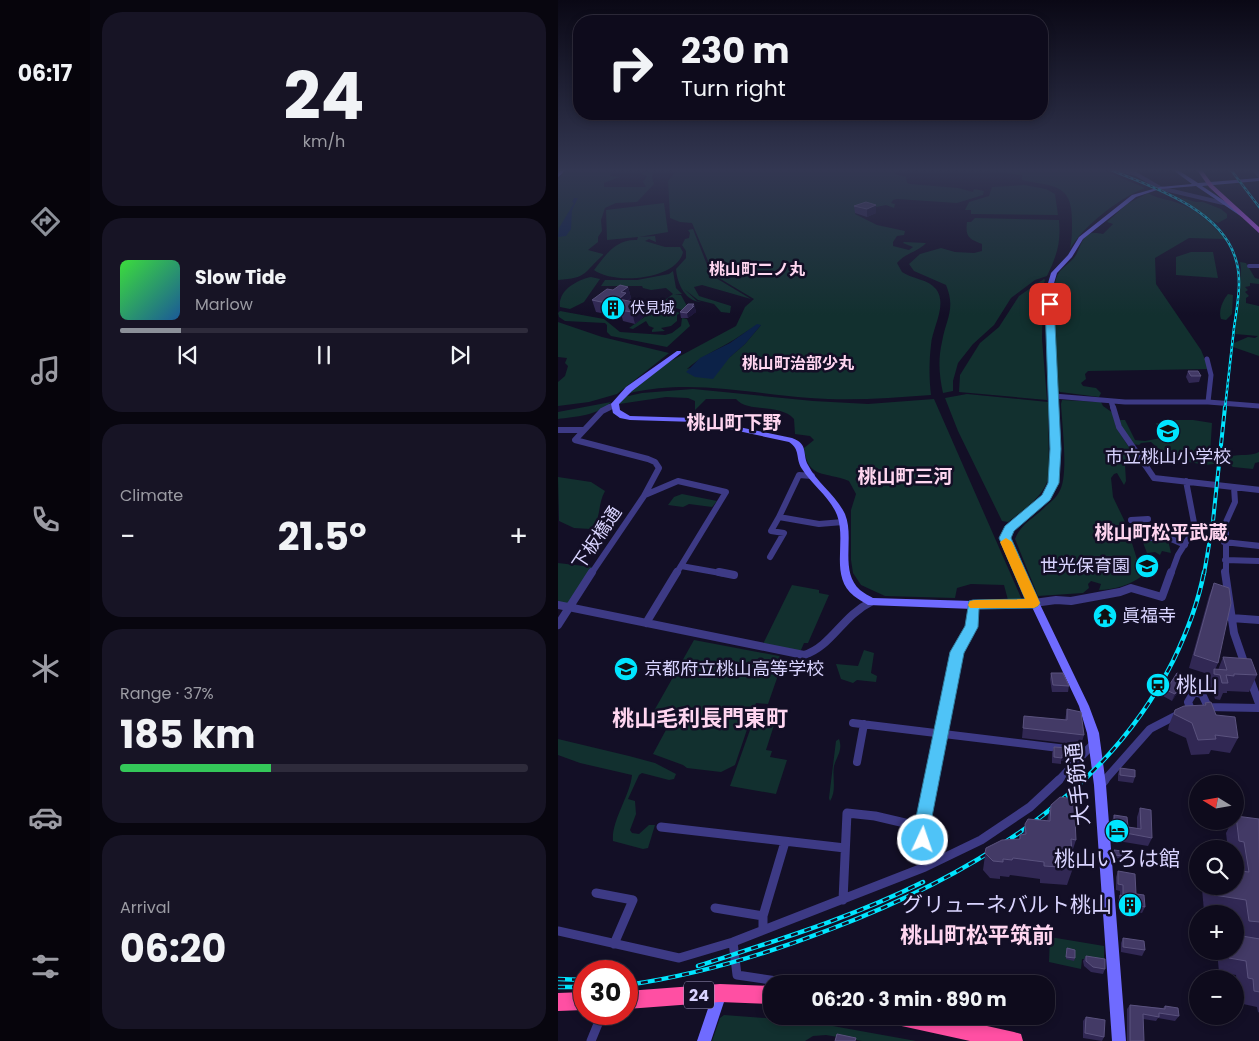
<!DOCTYPE html>
<meta charset="utf-8">
<style>
body{margin:0;font-family:Poppins,"Noto Sans JP",sans-serif;background:#171425;color:#f1f3f6;height:100vh;display:flex;flex-direction:column;font-size:19px;white-space:nowrap}
*{box-sizing:border-box;margin:0}
p{font-size:16px;color:#9b9ba3}
.icon{flex:none;width:28px;height:28px;fill:none;stroke:currentColor;stroke-width:2;stroke-linecap:round;stroke-linejoin:round}
.map{position:relative;flex:1;overflow:hidden}
.details{display:flex;flex-direction:column;gap:12px;padding:12px;background:#08060f;width:468px}
.details>*{flex:none}
.top-card{position:absolute;left:15px;top:15px;width:475px;height:105px;border-radius:20px;box-shadow:0 2px 8px #0003,0 0 0 1px #2e2b3b;background:#0e0b1c;color:#f1f3f6;overflow:hidden}
.needle{width:32px;rotate:281deg}
.buttons{position:absolute;left:631px;top:775px;display:grid;gap:10px}
.buttons a{display:grid;place-items:center;width:55px;height:55px;border-radius:50%;background:#0e0b1c;box-shadow:0 2px 8px #0003,0 0 0 1px #2e2b3b;font-size:25px}
.speed{position:absolute;left:15px;top:960px;display:flex;gap:10px;font-size:25px;font-weight:700;text-align:center}
.speed>*{display:grid;place-content:center;width:65px;height:65px;border-radius:50%;background:#0e0b1c;box-shadow:0 2px 8px #0003,0 0 0 1px #2e2b3b;line-height:1}
.speed .limit{border:8px solid #d22;background:#fff;color:#111}
.pin{position:absolute;display:grid;place-items:center;width:42px;height:42px;color:#fff;margin:-21px;border-radius:10px;box-shadow:0 2px 8px #0006}
.me{position:absolute;width:55px;margin:-28px;rotate:3deg;stroke-linejoin:round;filter:drop-shadow(0 0 4px #0008)}
.turn{display:flex;align-items:center;gap:18px;height:105px;padding:0 25px;font-size:22px}
.turn .icon{width:65px;height:65px;stroke-width:2.5}
.turn b{display:block;font-size:35px;line-height:42px}
.big{font-size:38px;font-weight:700;line-height:1.1}
.details .tile{flex:1;display:flex;flex-direction:column;justify-content:center;gap:8px;min-width:0;padding:0 18px;border-radius:20px;background:#171425}
.details .dial{align-items:center;gap:0}
.dial b{font-size:65px;line-height:1}
.song{display:flex;align-items:center;gap:15px}
.cover{width:60px;height:60px;border-radius:8px;background:linear-gradient(135deg,hsl(120 70% 55%),hsl(210 70% 35%))}
.played{height:5px;border-radius:2px;background:linear-gradient(90deg,#8c9099 15%,#2e2b3b 15%)}
.keys{display:flex;justify-content:space-around;direction:ltr}
.heat{display:flex;justify-content:space-between;align-items:center;font-size:28px;direction:ltr}
.charge{height:8px;border-radius:4px;background:linear-gradient(90deg,#34c759 37%,#2e2b3b 0)}
.trip{position:absolute;left:205px;top:975px;width:292px;height:50px;border-radius:20px;background:#0e0b1c;box-shadow:0 2px 8px #0003,0 0 0 1px #2e2b3b;font-weight:700;line-height:50px;text-align:center}
main{display:flex;flex:1;min-height:0}
.menu{display:flex;flex-direction:column;width:90px;justify-content:space-around;align-items:center;background:#06040b;color:#9b9ba3}
.menu .icon{width:35px;height:35px}
.menu .on{color:#8c9099}
.menu b{font-size:22px;color:#f1f3f6}
.map>svg:first-child{display:block}
.green{fill:#12302f;fill-rule:evenodd}
.water{fill:#0c2248}
.lines{fill:none;stroke-linecap:round;stroke-linejoin:round}
.street-far4{stroke:#3d3a85;stroke-width:4}
.street-far3{stroke:#3d3a85;stroke-width:5}
.street-far2{stroke:#3d3a85;stroke-width:6}
.street-far1{stroke:#3d3a85;stroke-width:8}
.street{stroke:#3d3a85;stroke-width:9}
.secondary{fill:#6f6bff;fill-rule:evenodd}
.primary{fill:#c25bff;fill-rule:evenodd}
.highway{fill:#ff4fa3;fill-rule:evenodd}
.rail-far2-casing{stroke:#00e5ff;stroke-width:2.5}
.rail-far1-casing{stroke:#00e5ff;stroke-width:4}
.rail-casing{stroke:#00e5ff;stroke-width:4.5}
.rail-far2{stroke:#130f26;stroke-width:1;stroke-dasharray:3;stroke-linecap:butt}
.rail-far1{stroke:#130f26;stroke-width:2;stroke-dasharray:5.5;stroke-linecap:butt}
.rail{stroke:#130f26;stroke-width:2.5;stroke-dasharray:7;stroke-linecap:butt}
.wall{fill:#312854}
.shaded-wall{fill:#1d163a}
.building{fill:#433a66;stroke:#5a527e}
.route{fill:#4fc3f7;stroke:#337fa1}
.slow{fill:#f59e0b}
.labels{text-anchor:middle;stroke-width:5;stroke-linejoin:round;paint-order:stroke}
.far-poi-label{font-size:15px;fill:#d9d4ff;stroke:#130f26;text-anchor:start}
.far-neighbourhood-label{font-size:16px;font-weight:bold;fill:#ffd6f0;stroke:#130f26}
.shield{fill:#130f26;stroke:#9e99be;stroke-width:1}
.shield-label{font-size:16px;font-weight:bold;fill:#d9d4ff}
.poi-label{font-size:18px;fill:#d9d4ff;stroke:#130f26;text-anchor:start}
.street-label{font-size:18px;fill:#d9d4ff;stroke:#130f26}
.neighbourhood-label{font-size:19px;font-weight:bold;fill:#ffd6f0;stroke:#130f26}
.near-poi-label{font-size:21px;fill:#d9d4ff;stroke:#130f26;text-anchor:start}
.near-street-label{font-size:21px;fill:#d9d4ff;stroke:#130f26}
.near-neighbourhood-label{font-size:22px;font-weight:bold;fill:#ffd6f0;stroke:#130f26}
</style>
<main>
<nav class="menu">
<b>06:17</b>
<svg class="icon on" aria-label="directions" viewBox="0 0 24 24"><path d="M12 3l9 9-9 9-9-9zM9 14v-3h6M13 9l2 2-2 2"/></svg>
<svg class="icon" aria-label="music" viewBox="0 0 24 24"><path d="M9 18V5l10-2v13"/><circle cx="6" cy="18" r="3"/><circle cx="16" cy="16" r="3"/></svg>
<svg class="icon" aria-label="phone" viewBox="0 0 24 24"><path d="M5 4h4l2 5-3 2q2 4 5 5l2-3 5 2v4C11 20 4 13 5 4z"/></svg>
<svg class="icon" aria-label="climate" viewBox="0 0 24 24"><path d="M12 3v18M4 7l16 10M4 17L20 7"/></svg>
<svg class="icon" aria-label="car" viewBox="0 0 24 24"><path d="M5 17H2v-5l4-1 3-4h7l3 4 3 1v5h-3M9 17h6M6 11h13"/><circle cx="7" cy="17" r="2"/><circle cx="17" cy="17" r="2"/></svg>
<svg class="icon" aria-label="filters" viewBox="0 0 24 24"><path d="M4 7h16M4 17h16"/><circle cx="9" cy="7" r="2"/><circle cx="15" cy="17" r="2"/></svg>
</nav>
<section class="details">
<div class="tile dial"><b>24</b><p>km/h</p></div>
<div class="tile">
<div class="song"><i class="cover"></i><div><b>Slow Tide</b><p>Marlow</p></div></div>
<div class="played"></div>
<div class="keys"><svg class="icon" aria-label="previous" viewBox="0 0 24 24"><path d="M18 5L8 12l10 7zM5 5v14"/></svg><svg class="icon" aria-label="pause" viewBox="0 0 24 24"><path d="M8 5v14M16 5v14"/></svg><svg class="icon" aria-label="next" viewBox="0 0 24 24"><path d="M6 5l10 7-10 7zM19 5v14"/></svg></div>
</div>
<div class="tile"><p>Climate</p>
<div class="heat"><a>−</a><b class="big">21.5°</b><a>+</a></div>
</div>
<div class="tile"><p>Range · 37%</p><b class="big">185 km</b><div class="charge"></div></div>
<div class="tile"><p>Arrival</p><b class="big">06:20</b></div>
</section>
<div class="map">
<svg width="702" height="1041" viewBox="0 0 702 1041">
<rect width="100%" height="100%" fill="#130f26"/>
<!-- green -->
<path class="green" d="M8,170H53L52,176L61,177L46,183V187H88L85,182L89,176L84,174V173L96,170L94,177L96,184L79,202L58,203L47,208L43,220L44,231L40,237V242L30,250L45,254V255C25,273 30,278 0,280V179Z
M119,170H350L340,171L337,174L348,177L349,183L352,184L400,188L415,192L416,189L426,191L425,195L399,203L339,199L335,200L333,203L337,204L336,208L328,205L299,211L297,214L319,225L347,231L346,235L339,236L335,242V246L351,250L355,247L345,243L346,242L368,243C360,252 347,253 339,263L344,272C354,279 370,279 378,289C390,305 374,328 373,345C371,362 371,378 373,395C332,398 293,401 252,398C188,393 135,379 71,393L109,363L178,326L187,307L196,299L156,275L134,223L122,222L112,218L110,181ZM203,325L187,344L172,357L129,369C142,357 157,351 172,342C183,336 191,328 203,325Z
M424,170H545L587,188C563,197 525,226 512,249C514,240 514,231 514,221C514,183 496,187 464,180V175Z
M466,185L488,189L497,194L500,215L413,214V210H407L411,202L431,196L434,187Z
M590,193C599,199 610,199 620,203C639,209 654,224 667,239L631,238L597,258L598,284L643,350L651,369L530,371L527,374L528,379L523,383L525,386L538,388L543,393L541,397L502,392L500,390C499,364 497,337 497,310C497,300 495,289 498,279C501,267 514,264 519,253C526,238 526,230 545,234L555,224L549,222L569,204Z
M621,197L638,202H645L663,209L669,214V218L660,223L655,221Z
M106,203L110,232L81,237L97,236L98,242L91,239L87,241L107,247H122L125,252C119,280 56,285 36,270C48,255 57,239 79,240L80,237L49,240L48,210Z
M417,218L501,220C503,243 499,255 489,276L477,280L453,298L436,325L415,344L400,363L395,381V391L385,393C381,375 380,359 384,342C388,319 398,309 388,285L356,271L351,264L362,254L383,248L397,252L416,253L424,251V244C411,239 407,237 409,222H413Z
M135,229L153,275L193,299L144,285L136,287L141,296L173,306L172,313L163,312L156,304L140,300L126,289L139,301L144,302C127,302 119,283 118,269L128,258V251L124,245L127,239L131,238L132,233L130,230Z
M633,252H655L660,278L618,275V257Z
M682,262L688,263L697,278L701,279V284L692,283V286L687,287L690,290L687,292L691,296L688,298V303L701,306V356L675,347L676,343L690,337L697,338L700,336L677,334L683,269Z
M115,271L118,288L124,294H116L123,295L129,306L127,311L103,303L115,294L108,288L93,290L85,288L84,286H43L47,280H79L111,274Z
M33,277L42,279L26,302L12,309L2,307C0,290 19,280 33,277Z
M486,279L487,280L485,286L484,339L489,400L401,392L402,375L422,343L441,327L461,296Z
M670,294L675,295L674,314L668,320L663,319C660,311 665,300 670,294Z
M100,306L122,313L119,315V321L113,326L103,328L107,331L94,332V330L96,328L91,326L88,321L75,329L71,328L88,316L85,308L93,309L92,316Z
M2,311L46,319L62,332L107,335L114,333L123,326L124,318L129,319L132,326L109,347L53,336L49,332V325L47,323L7,321L1,317L0,313Z
M0,322L44,337L111,353L59,394L31,402L0,406V382L7,376L10,366L7,363L9,358L0,357Z
M135,389L255,401L310,404L376,399L464,600H450L446,585L413,584L399,588L397,598L327,596L303,585L295,573L293,560V510L298,494L291,481C267,471 250,480 246,448L256,440L252,436L237,434L236,419C222,403 189,413 178,399H148L137,410V401L130,398L108,397L61,404L66,397L84,393Z
M409,394L490,402L491,473C490,494 465,510 450,522L444,521L400,431L387,398Z
M504,400L543,402L545,406L555,413L558,427L577,457V460L567,465L568,481L566,485L559,473L556,474L553,478L555,497L568,524V527L561,533L574,543L584,576C572,585 555,590 541,590L543,584L533,581L530,584L531,588L525,593L480,596L457,539C463,523 477,518 488,506C494,501 500,496 503,488C510,470 504,424 503,404Z
M53,402C42,415 16,417 0,419V412Z
M562,420H567L577,440L587,441L603,438L598,423H603V420H635L654,423L652,455H641L653,457L657,461L656,464L647,465L610,458L593,442L583,443L581,445L574,444L564,430Z
M701,452V462L697,463L695,469L675,467L670,463L672,457C682,453 692,457 701,452Z
M0,477L33,482L47,491C39,505 44,518 33,529L16,528L1,521Z
M124,494L159,501L154,507L131,504L125,507L110,505L116,497Z
M584,540H610L613,553L604,551L602,555L597,552L589,553Z
M0,563L34,567L11,604L0,602Z
M234,585L261,590V593L271,595L250,643H246L243,650L237,651L205,644Z
M136,640L221,656L225,661L210,704L198,703L177,765L163,772L129,768L125,765L95,754L109,728L93,724L92,718Z
M306,650L316,653L313,673L319,676L318,682L299,680L295,683L283,679L278,664L300,666Z
M197,716L218,719L208,750L214,751L212,757L229,760L218,794L172,786Z
M0,739L71,756L97,763L118,774L116,779L111,780L84,773L81,775L70,799L77,801L78,814L72,830L74,833L81,834L91,825H97L90,848L85,849L55,841C53,821 72,796 74,775L22,763L0,755Z
M281,739C285,750 279,756 276,766C274,778 279,790 272,801L271,798L278,741Z
M492,937L546,946V963L524,959L523,969L491,962Z
M166,1015L247,1021L358,1041H304L268,1035L255,1036L247,1041H154L162,1018Z"/>
<!-- water -->
<path class="water" d="M16,198H20L14,210L13,229L8,236L0,237L1,228L16,203L14,202Z
M199,324L203,325L187,344L172,357L155,379L137,377L128,372L142,358L172,343Z"/>
<g class="lines">
<!-- street-far4 -->
<path class="street-far4" d="M562,170L578,174L602,188L665,203
M697,170L702,177
M691,266H702"/>
<!-- street-far3 -->
<path class="street-far3" d="M649,359L653,375L650,402
M496,396L567,402H650L702,406
M553,401L555,408
M50,408L57,404"/>
<!-- street-far2 -->
<path class="street-far2" d="M555,407L561,427L596,478L702,490
M0,430H26
M254,476L241,475L221,517L261,524L285,522
M87,495L120,481L168,492L118,574
M573,520L590,519
M581,520L587,538H611L627,545
M666,542L702,546
M212,557L226,533L213,531L221,517
M667,560L702,561
M123,566L168,574
M33,574L86,496L101,468L97,462L90,459L17,440L44,411L52,407
M613,574L620,555L637,528L628,481
M668,574V522L677,502L676,487"/>
<!-- street-far1 -->
<path class="street-far1" d="M161,572L176,575
M667,572L676,633L687,665
M476,603L498,600L513,601L562,592L573,588L604,597L613,572
M0,605L246,655C274,646 284,616 313,602
M673,618L702,620
M88,623L119,572
M0,625L34,572
M692,679L702,706
M648,707L702,708
M633,710L630,702L636,692L644,694L650,707
M295,723L517,750L524,756
M299,762L306,724
M373,781L399,652L414,627L415,605
M500,781L536,743
M546,781L592,729L621,714"/>
<!-- street -->
<path class="street" d="M543,785L547,780
M103,827L287,848
M367,867L364,827L373,780
M38,893L75,900L56,944
M285,900L289,813L317,816L364,827
M157,908L205,916
M205,930V916L227,842
M0,931L121,958L175,942L367,867L423,840L472,807L501,780
M175,942L179,975L239,984
M33,1041L44,1014"/>
<!-- secondary -->
<path class="secondary" d="M4,170H8L0,177V173Z
M615,170H620L640,183L702,178V181L644,186L686,214L687,215L684,217L638,186L602,189L578,197L525,239L514,257L499,273L494,290L501,475C495,504 476,512 454,530L451,535L452,542L531,706L541,733L548,785L568,1041H554L536,785L529,733L521,706L474,607L415,609L310,605C305,602 300,599 296,596C271,576 289,542 279,515C272,497 254,485 244,469C237,458 243,450 231,442L138,422L72,420L62,418L55,413L53,404L68,387L119,351H123V353L74,391L61,404L62,410L72,416L138,418L234,438C251,444 244,454 250,465C259,483 278,495 287,514C297,538 281,571 302,590C306,593 311,596 315,598L415,601L471,600L444,542L443,535L448,526L485,496L490,488L493,475L488,290L493,273L510,255L521,237L574,195L602,187L634,184Z
M162,986L167,988L169,993L153,1041H139L157,988Z"/>
<!-- primary -->
<path class="primary" d="M639,170H644L655,185L702,228V234L651,187Z"/>
<!-- highway -->
<path class="highway" d="M162,984L214,986V1004L162,1002L69,1009V991Z
M26,992V1010L0,1011V993Z
M330,1016H384L456,1032L463,1034L465,1041H412L339,1025L332,1023Z"/>
<!-- rail-far2 casing -->
<g class="rail-far2-casing">
<path id="rail-far2" d="M553,170C595,187 662,209 677,257C685,279 679,306 676,328C673,355 670,382 667,408
M673,170L702,208"/>
</g>
<!-- rail-far1 casing -->
<g class="rail-far1-casing">
<path id="rail-far1" d="M646,574L655,521L667,407"/>
</g>
<!-- rail casing -->
<g class="rail-casing">
<path id="rail" d="M140,966C216,941 293,918 365,882
M0,979L26,980
M69,985C139,975 206,955 273,929C410,877 547,797 615,661C629,632 640,604 646,572
M0,987H19"/>
</g>
<!-- rail-far2 -->
<use href="#rail-far2" class="rail-far2"/>
<!-- rail-far1 -->
<use href="#rail-far1" class="rail-far1"/>
<!-- rail -->
<use href="#rail" class="rail"/>
</g>
<!-- wall -->
<path class="wall" d="M308,202L318,213L309,217L297,213L296,206Z
M70,287L73,298L70,301L88,315L77,324L65,321L64,317L38,312L34,300L55,290Z
M136,304L138,312L130,318H123L122,312Z
M630,371L643,376L641,382L631,383L628,377Z
M656,583L660,663L657,670H660L665,657L699,675L691,692L669,691V693H665L662,700L657,699L655,692L649,691V686L653,675L631,668L651,596Z
M493,673L511,686L510,692H494L492,679Z
M627,677L625,684L614,701L605,696L608,690Z
M647,703L680,738L672,753L653,750L651,754L633,755L628,738L610,730L611,725L617,710L646,705Z
M509,709L526,735L523,745L464,738L466,716L507,720Z
M496,747L507,760L503,761V764L494,763V753Z
M562,768L577,777L575,783L560,781V774Z
M493,805L518,840L514,852L515,868L509,885L482,883V879L452,875L451,877L442,876V879L432,878L425,870L428,848L461,839L462,835H465L467,824L489,821Z
M582,808L594,838L590,846L554,840L553,824L556,815L570,827L579,828V817Z
M701,819L702,1013L700,1012L699,1007L685,1004L684,993L679,992L678,975L661,972L659,951H678L681,935L678,914H669L646,911L644,889L645,886H678L679,876L678,867V849H670L668,833L674,821Z
M556,850L572,857L571,860L556,858L555,853Z
M560,871L578,894L587,907L584,913L560,908V901L562,895V891L558,890V877Z
M565,938L587,950L584,956L563,952V943Z
M509,948L517,958L516,961L508,959Z
M528,956L547,969L545,974L533,972L526,966L525,961Z
M572,1005L605,1008L607,1006L621,1016L617,1021L600,1018L598,1021L585,1019L586,1041H569V1009Z
M528,1017L546,1037L544,1041L525,1038V1021Z"/>
<!-- shaded-wall -->
<path class="shaded-wall" d="M318,205V213L309,217V209Z
M70,287L73,298L70,300L66,307L61,299L63,292Z
M85,304L88,315L77,324L74,312Z
M136,304L138,312L130,318L129,313Z
M627,677L625,684L614,701L617,694Z
M509,754L507,760L503,761L504,755Z"/>
<!-- building -->
<path class="building" d="M308,202L318,205L309,209L296,206Z
M62,285L70,287L63,292L68,293L61,299L85,304L74,312L62,310L66,307L34,300L49,289L55,290Z
M130,304H136L134,306H136L129,313L122,312Z
M630,371H640L643,376H633Z
M656,583L671,588L673,603L660,663L636,655Z
M665,657L693,659L699,675L676,674V676L668,675L670,683H664L662,675L656,674V669L669,670Z
M493,673H505L511,686L495,685Z
M619,673L627,677L617,694L608,690Z
M653,702L658,715L677,717L680,738L657,735L658,739L640,740L634,723L616,714L617,710L626,706L648,705L647,703Z
M509,709L523,712L526,735L465,728L466,716L509,720Z
M496,747L509,748V754L504,755V758L496,757Z
M562,768L577,770V777L562,775Z
M502,797L516,799L518,840L513,839L515,868L486,866V862L455,858L454,860L445,859V862L435,861L427,853L428,848L444,840L462,839V835L468,834L467,824L470,819L492,821L493,805Z
M582,808L593,810L594,838L557,831L556,815L569,817L570,827L583,829Z
M678,816L701,819L702,922L691,921L688,900L656,895L654,886H678V876L684,877L683,871L691,872L686,842L681,841Z
M556,850L572,852V857L557,855Z
M560,871L577,874L578,894L586,895L587,907L562,903V895L565,896V885L560,884Z
M678,935L702,939V992L696,991L695,979L690,978L688,961L671,958V951H678Z
M565,938L586,941L587,950L565,947Z
M509,948L517,950V958L508,957Z
M528,956L547,959V969L535,967L528,961Z
M572,1005L607,1009V1006L620,1008L621,1016L601,1013V1017L585,1014L586,1041H572Z
M528,1017L547,1020L546,1037L527,1033Z
M279,1034L298,1038L297,1041H277Z"/>
<!-- sky -->
<linearGradient id="sky" x2="0" y2="1"><stop stop-color="#0a0815"/><stop offset="0.54" stop-color="#333752"/><stop offset="1" stop-color="#333752" stop-opacity="0"/></linearGradient>
<rect width="702" height="315" fill="url(#sky)"/>
<!-- route -->
<path class="route" d="M492,302L496,304L503,449L501,483L492,500L456,531L453,538L482,603L480,606L476,608L421,609L420,627L406,653L372,827L373,840L370,846L365,848L359,846L356,827L392,652L407,626L411,601L415,600L467,599L441,538L447,526L484,495L490,483L492,449L487,304Z"/>
<!-- slow -->
<path class="slow" d="M448,538L454,542L482,603L480,606L476,608H412L410,605L412,601L417,600L467,599L442,542Z"/>
<!-- icons -->
<defs>
<g id="building-disc" transform="scale(1.25)"><circle r="9.5" fill="#00e5ff" stroke="#130f26"/><path d="M-4-6H4V6H1V3H-1V6H-4ZM-2.5-4.3h1.7v1.8h-1.7ZM.8-4.3h1.7v1.8H.8ZM-2.5-1h1.7V.8h-1.7ZM.8-1h1.7V.8H.8Z" fill="#111"/></g>
<g id="school-disc" transform="scale(1.25)"><circle r="9.5" fill="#00e5ff" stroke="#130f26"/><path d="M0-5L7-2L0 1L-7-2ZM-4 1L0 2.5L4 1V4Q0 6-4 4Z" fill="#111"/></g>
<g id="temple-disc" transform="scale(1.25)"><circle r="9.5" fill="#00e5ff" stroke="#130f26"/><path d="M0-6L5-2H3V0L6.5 2.5H4V6H1.5V3h-3V6H-4V2.5H-6.5L-3 0V-2H-5Z" fill="#111"/></g>
<g id="station-disc" transform="scale(1.25)"><circle r="9.5" fill="#00e5ff" stroke="#130f26"/><path d="M-3-6H3Q5-6 5-4V2Q5 4 3 4L4.5 6H3L1.5 4h-3L-3 6H-4.5L-3 4Q-5 4-5 2V-4Q-5-6-3-6ZM-3.5-4v3h7v-3ZM-3.5 1v1.5H-2V1ZM2 1v1.5H3.5V1Z" fill="#111"/></g>
<g id="hotel-disc" transform="scale(1.25)"><circle r="9.5" fill="#00e5ff" stroke="#130f26"/><path d="M-6-4.5h1.5V1H6V5H4.5V3h-9V5H-6ZM-4 0a1.8 1.8 0 1 1 3.6 0ZM.5 0V-2.5h3Q6-2.5 6 0Z" fill="#111"/></g>
</defs>
<g fill-rule="evenodd">
<use href="#building-disc" x="55" y="308"/>
<use href="#school-disc" x="610" y="431"/>
<use href="#school-disc" x="589" y="566"/>
<use href="#temple-disc" x="547" y="616"/>
<use href="#school-disc" x="68" y="669"/>
<use href="#station-disc" x="600" y="685"/>
<use href="#hotel-disc" x="559" y="831"/>
<use href="#building-disc" x="572" y="905"/>
</g>
<g class="labels">
<!-- far-poi labels -->
<g class="far-poi-label">
<text x="72" y="313">伏見城</text>
</g>
<!-- far-neighbourhood labels -->
<g class="far-neighbourhood-label">
<text x="199" y="275">桃山町二ノ丸</text>
<text x="240" y="369">桃山町治部少丸</text>
</g>
<!-- shield labels -->
<rect class="shield" x="126" y="981.5" width="30" height="27" rx="4"/>
<g class="shield-label">
<text x="141" y="1001">24</text>
</g>
<!-- poi labels -->
<g class="poi-label">
<text x="610" y="463" text-anchor="middle">市立桃山小学校</text>
<text x="572" y="572" text-anchor="end">世光保育園</text>
<text x="564" y="622">眞福寺</text>
<text x="86" y="675">京都府立桃山高等学校</text>
</g>
<!-- street labels -->
<g class="street-label">
<text transform="translate(39 538) rotate(-56)" y="6">下板橋通</text>
</g>
<!-- neighbourhood labels -->
<g class="neighbourhood-label">
<text x="176" y="429">桃山町下野</text>
<text x="347" y="483">桃山町三河</text>
<text x="603" y="539">桃山町松平武蔵</text>
</g>
<!-- near-poi labels -->
<g class="near-poi-label">
<text x="618" y="692">桃山</text>
<text x="559" y="866" text-anchor="middle">桃山いろは館</text>
<text x="554" y="912" text-anchor="end">グリューネバルト桃山</text>
</g>
<!-- near-street labels -->
<g class="near-street-label">
<text transform="translate(520 784) rotate(-96)" y="7">大手筋通</text>
</g>
<!-- near-neighbourhood labels -->
<g class="near-neighbourhood-label">
<text x="142" y="726">桃山毛利長門東町</text>
<text x="419" y="943">桃山町松平筑前</text>
</g>
</g>
</svg>
<div class="buttons">
<a><svg class="needle" viewBox="-14 -14 28 28"><path d="M0-13l5 13h-10z" fill="#e53935"/><path d="M0 13l5-13h-10z" fill="#9b9ba3"/></svg></a>
<a><svg class="icon" aria-label="search" viewBox="0 0 24 24"><circle cx="10" cy="10" r="6"/><path d="M15 15l6 6"/></svg></a>
<a>+</a>
<a>−</a>
</div>
<div class="speed"><div class="limit">30</div></div>
<div class="pin" style="left:492px;top:304px;background:#d93025"><svg class="icon" aria-label="arrive" viewBox="0 0 24 24"><path d="M6 21V4h12l-3 4 3 4H6"/></svg></div>
<svg class="me" style="left:365px;top:840px" viewBox="-20 -20 40 40"><circle r="17" fill="#4fc3f7" stroke="#fff" stroke-width="3"/><path d="M0-11L8 9 0 5-8 9z" fill="#fff"/></svg>
<div class="trip">06:20 · 3 min · 890 m</div>
<div class="top-card">
<div class="turn"><svg class="icon" aria-label="right" viewBox="0 0 24 24"><path d="M7 20v-9h11M14 6l5 5-5 5"/></svg><div><b>230 m</b>Turn right</div></div>
</div>
</div>
</main>
